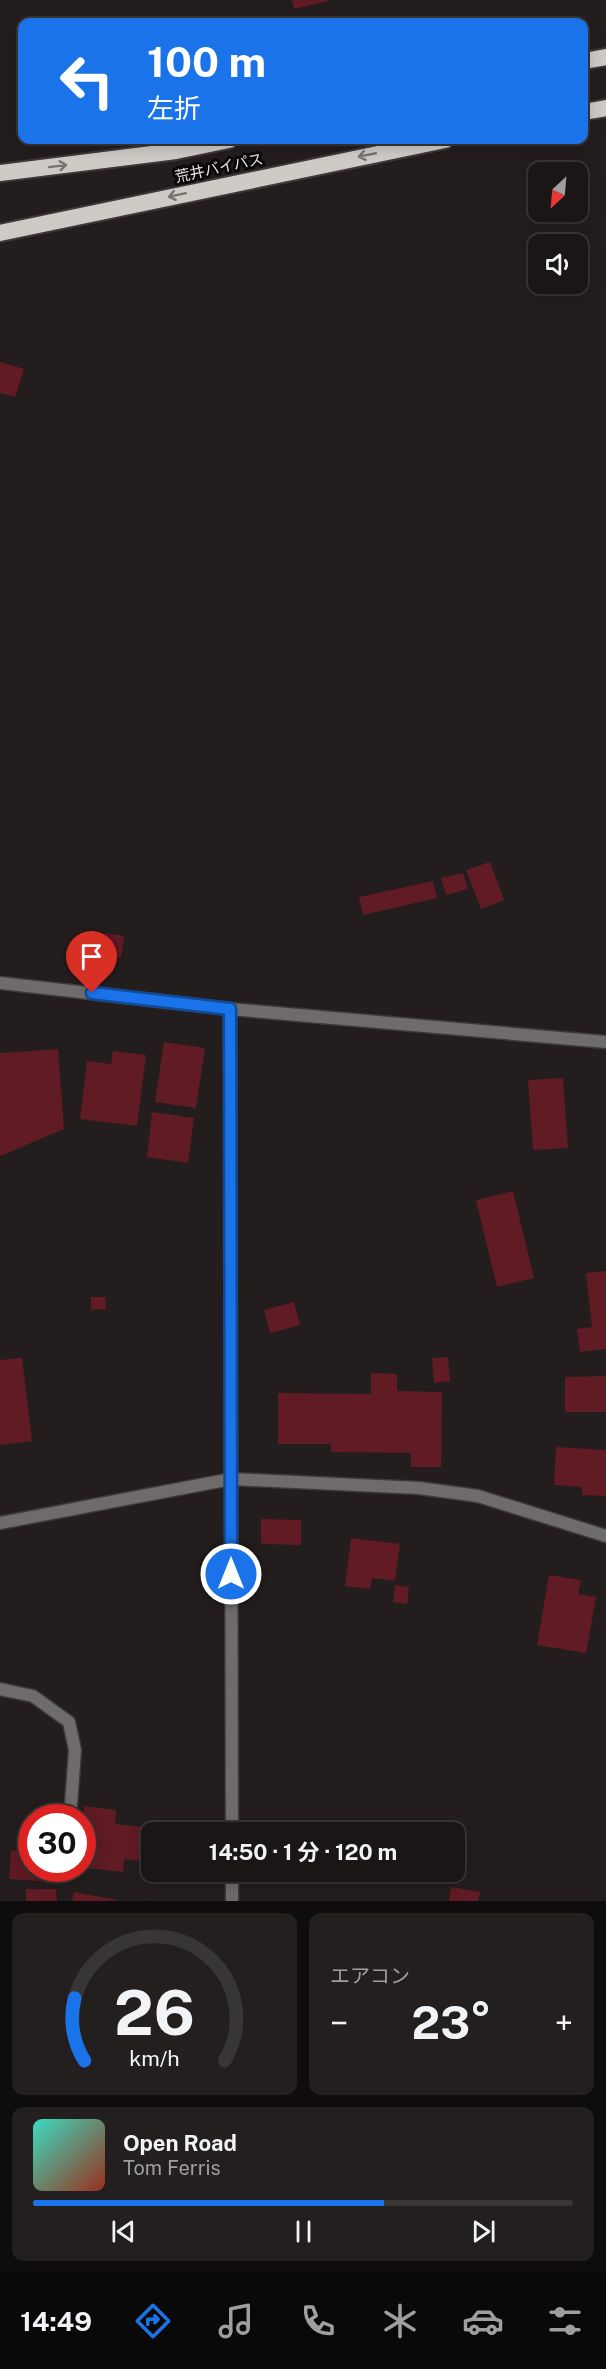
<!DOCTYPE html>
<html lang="ja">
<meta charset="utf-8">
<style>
body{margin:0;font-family:"Public Sans","Noto Sans JP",sans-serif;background:#231f1f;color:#f1f3f6;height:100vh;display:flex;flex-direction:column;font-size:22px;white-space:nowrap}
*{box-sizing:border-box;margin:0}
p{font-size:20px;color:#9f9fa1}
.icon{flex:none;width:33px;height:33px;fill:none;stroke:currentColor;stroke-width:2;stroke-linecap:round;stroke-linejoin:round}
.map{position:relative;height:1901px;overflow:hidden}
.sheet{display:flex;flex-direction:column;gap:12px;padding:12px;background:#0e0c0c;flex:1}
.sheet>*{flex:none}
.guide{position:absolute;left:18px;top:18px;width:570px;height:126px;border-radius:12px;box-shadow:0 3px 15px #0003,0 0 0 2px #383535;background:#1a73e8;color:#fff;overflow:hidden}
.needle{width:39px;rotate:206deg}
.fabs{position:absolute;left:528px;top:162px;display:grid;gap:12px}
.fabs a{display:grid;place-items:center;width:60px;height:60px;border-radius:12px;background:#1a1616;box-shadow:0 3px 15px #0003,0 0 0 2px #383535;font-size:30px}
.speed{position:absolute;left:18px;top:1804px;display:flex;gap:12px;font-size:30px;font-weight:700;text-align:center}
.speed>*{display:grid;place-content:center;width:78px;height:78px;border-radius:50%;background:#1a1616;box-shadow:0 3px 15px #0003,0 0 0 2px #383535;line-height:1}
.speed .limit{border:9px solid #d22;background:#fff;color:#111}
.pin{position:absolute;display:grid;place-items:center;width:51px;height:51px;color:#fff;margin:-62px -26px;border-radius:50% 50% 50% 0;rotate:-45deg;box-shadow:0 0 6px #0007}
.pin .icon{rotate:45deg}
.me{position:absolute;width:66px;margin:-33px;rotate:0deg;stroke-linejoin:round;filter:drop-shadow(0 0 4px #0008)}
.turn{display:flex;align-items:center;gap:21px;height:126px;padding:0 30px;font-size:27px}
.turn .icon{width:78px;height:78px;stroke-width:2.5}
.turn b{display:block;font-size:42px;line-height:51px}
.big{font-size:45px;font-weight:700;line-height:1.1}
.sheet .card{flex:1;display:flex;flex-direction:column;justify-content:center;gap:9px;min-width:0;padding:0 21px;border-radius:12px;background:#231f1f}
.sheet .dial{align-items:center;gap:0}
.dial svg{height:156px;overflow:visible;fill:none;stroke:#383535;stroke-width:7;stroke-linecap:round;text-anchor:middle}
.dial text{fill:#f1f3f6;stroke:none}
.song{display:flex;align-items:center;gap:18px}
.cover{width:72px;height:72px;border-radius:9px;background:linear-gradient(135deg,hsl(170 70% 55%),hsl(10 70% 35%))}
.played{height:6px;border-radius:3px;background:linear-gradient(90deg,#1a73e8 65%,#383535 65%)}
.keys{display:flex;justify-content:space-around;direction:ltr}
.heat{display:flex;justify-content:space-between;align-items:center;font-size:33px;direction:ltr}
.sheet .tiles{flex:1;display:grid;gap:12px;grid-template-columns:1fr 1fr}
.card:last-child{grid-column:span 2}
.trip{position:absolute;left:141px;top:1822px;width:324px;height:60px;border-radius:12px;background:#1a1616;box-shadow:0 3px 15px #0003,0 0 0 2px #383535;font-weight:700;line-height:60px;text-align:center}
.menu{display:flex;height:96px;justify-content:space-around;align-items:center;background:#0a0909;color:#9f9fa1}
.menu .icon{width:42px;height:42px}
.menu .on{color:#1a73e8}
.menu b{font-size:27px;color:#f1f3f6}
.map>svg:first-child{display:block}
.building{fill:#601b24}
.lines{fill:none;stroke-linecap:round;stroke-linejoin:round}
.minor-casing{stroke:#3e3938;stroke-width:15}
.tertiary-casing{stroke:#3e3938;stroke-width:15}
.trunk-casing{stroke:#3e3938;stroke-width:20}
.minor{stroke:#6e6c6a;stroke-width:12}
.tertiary{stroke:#6e6c6a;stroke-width:12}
.trunk{stroke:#cecac6;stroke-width:16}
.oneway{stroke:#767370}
.route-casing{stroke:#114b97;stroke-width:15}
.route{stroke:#1a73e8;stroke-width:10}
.labels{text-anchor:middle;stroke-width:6;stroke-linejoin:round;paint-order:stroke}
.street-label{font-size:15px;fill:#e5e2e1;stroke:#0b0908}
</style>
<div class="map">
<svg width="606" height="1901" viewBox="0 0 606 1901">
<rect width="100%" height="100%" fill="#231e1d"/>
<!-- building -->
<path class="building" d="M292,0H328V1L294,9Z
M0,362L24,369L15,397L0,393Z
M490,862L504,900L481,909L466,870Z
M463,873L468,889L446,895L441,878Z
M433,881L437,898L363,915L359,897Z
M105,933L124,936L121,958L102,955Z
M164,1042L205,1048L196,1108L155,1102Z
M58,1049L64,1129L0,1156V1053Z
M113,1051L146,1055L137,1126L80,1119L87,1061L111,1064Z
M563,1078L568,1148L533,1150L528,1080Z
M152,1112L194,1118L188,1163L147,1157Z
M513,1191L534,1278L497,1287L476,1200Z
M606,1271V1349L580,1352L577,1329L592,1327L586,1273Z
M91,1297H105L106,1309L91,1310Z
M294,1302L300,1325L270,1333L264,1310Z
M448,1357L450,1381L434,1383L432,1358Z
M22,1358L32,1441L0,1445V1360Z
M371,1373L397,1374V1391L442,1392L441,1467H411V1453L331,1452V1444H278V1393L371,1394Z
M606,1376V1412H565V1377Z
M556,1447L606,1450V1496L582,1495V1487L554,1485Z
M261,1519L301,1520V1545L261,1544Z
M351,1538L400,1544L395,1581L372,1578L370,1589L345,1586Z
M549,1575L581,1580L578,1594L596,1597L586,1653L537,1645Z
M395,1585L409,1587L407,1604L393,1602Z
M84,1806L116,1810L115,1824L150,1828L146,1862L124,1859L123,1872L88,1868L92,1831L82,1830Z
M11,1851L32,1852V1869H54L53,1882L9,1879Z
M451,1887L480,1892L478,1901H449Z
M26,1889H56L57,1901H26Z
M74,1892L117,1900V1901H72Z"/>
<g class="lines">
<!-- minor casing -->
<g class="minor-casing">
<path id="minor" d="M230,1009L232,1833
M0,1523L231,1479L419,1488L478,1496L606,1536
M0,1689L33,1696L69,1722L75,1750L70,1818
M232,1872V1901"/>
</g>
<!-- tertiary casing -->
<g class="tertiary-casing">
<path id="tertiary" d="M0,983L230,1009L606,1042"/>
</g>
<!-- trunk casing -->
<g class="trunk-casing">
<path id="trunk" d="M584,61L606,57
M584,112L606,108
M0,173L176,151L229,140
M0,233L445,140"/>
</g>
<!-- minor -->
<use href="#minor" class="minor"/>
<!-- tertiary -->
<use href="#tertiary" class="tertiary"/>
<!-- trunk -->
<use href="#trunk" class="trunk"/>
</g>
<!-- one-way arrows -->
<defs><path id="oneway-shaft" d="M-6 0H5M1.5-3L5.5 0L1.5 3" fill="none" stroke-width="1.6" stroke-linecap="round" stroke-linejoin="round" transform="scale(1.5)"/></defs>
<g class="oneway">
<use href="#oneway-shaft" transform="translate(367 155) rotate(169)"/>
<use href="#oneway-shaft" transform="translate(58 166) rotate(-7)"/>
<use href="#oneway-shaft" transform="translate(177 195) rotate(168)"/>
</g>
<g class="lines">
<!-- route casing -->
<g class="route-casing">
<path id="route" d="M92,993L230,1009L231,1574"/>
</g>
<!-- route -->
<use href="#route" class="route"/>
</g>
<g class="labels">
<!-- street labels -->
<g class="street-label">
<text transform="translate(219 168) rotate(-12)" y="5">荒井バイパス</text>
</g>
</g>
</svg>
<div class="fabs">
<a><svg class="needle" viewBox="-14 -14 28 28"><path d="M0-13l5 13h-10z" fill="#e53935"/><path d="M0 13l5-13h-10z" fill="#9f9fa1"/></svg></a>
<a><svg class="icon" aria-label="sound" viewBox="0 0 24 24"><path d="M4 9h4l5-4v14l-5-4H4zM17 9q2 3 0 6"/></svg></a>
</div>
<div class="speed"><div class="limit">30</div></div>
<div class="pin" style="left:92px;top:993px;background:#d93025"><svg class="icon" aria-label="arrive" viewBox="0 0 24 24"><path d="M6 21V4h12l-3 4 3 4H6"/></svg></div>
<svg class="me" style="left:231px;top:1574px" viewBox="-20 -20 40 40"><circle r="17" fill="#1a73e8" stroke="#fff" stroke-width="3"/><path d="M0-11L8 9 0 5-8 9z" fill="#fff"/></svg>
<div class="trip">14:50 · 1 分 · 120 m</div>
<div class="guide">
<div class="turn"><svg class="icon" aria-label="left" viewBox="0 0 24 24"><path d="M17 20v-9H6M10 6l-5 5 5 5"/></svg><div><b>100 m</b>左折</div></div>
</div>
</div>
<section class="sheet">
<div class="tiles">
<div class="card dial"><svg viewBox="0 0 100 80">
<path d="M14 69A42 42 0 1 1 86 69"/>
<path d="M14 69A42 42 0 0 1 9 37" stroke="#1a73e8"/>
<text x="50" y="56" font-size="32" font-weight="700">26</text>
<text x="50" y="72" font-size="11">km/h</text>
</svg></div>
<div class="card"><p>エアコン</p>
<div class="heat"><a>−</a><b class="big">23°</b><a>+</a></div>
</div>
<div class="card">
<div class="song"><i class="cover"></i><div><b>Open Road</b><p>Tom Ferris</p></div></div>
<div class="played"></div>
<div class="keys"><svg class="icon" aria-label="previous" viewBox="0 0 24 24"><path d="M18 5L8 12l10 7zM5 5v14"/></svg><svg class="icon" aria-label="pause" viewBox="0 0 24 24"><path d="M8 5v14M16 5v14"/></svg><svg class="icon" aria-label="next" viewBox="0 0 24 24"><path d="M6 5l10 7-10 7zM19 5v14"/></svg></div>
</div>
</div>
</section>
<nav class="menu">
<b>14:49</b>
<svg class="icon on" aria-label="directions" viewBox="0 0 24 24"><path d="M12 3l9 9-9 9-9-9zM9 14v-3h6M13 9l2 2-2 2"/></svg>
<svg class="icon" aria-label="music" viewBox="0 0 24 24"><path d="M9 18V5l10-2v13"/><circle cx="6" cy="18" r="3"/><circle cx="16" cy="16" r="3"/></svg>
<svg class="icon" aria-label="phone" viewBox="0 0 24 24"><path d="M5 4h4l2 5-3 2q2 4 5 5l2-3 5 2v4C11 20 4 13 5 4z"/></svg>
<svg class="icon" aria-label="climate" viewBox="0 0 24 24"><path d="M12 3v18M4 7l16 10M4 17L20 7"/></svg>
<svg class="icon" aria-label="car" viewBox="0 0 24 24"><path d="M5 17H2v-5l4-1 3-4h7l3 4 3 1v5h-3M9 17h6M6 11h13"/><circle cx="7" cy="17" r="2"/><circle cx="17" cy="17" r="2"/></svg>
<svg class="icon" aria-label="filters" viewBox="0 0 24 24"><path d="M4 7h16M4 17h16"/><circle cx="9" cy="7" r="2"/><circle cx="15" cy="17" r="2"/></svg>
</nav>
